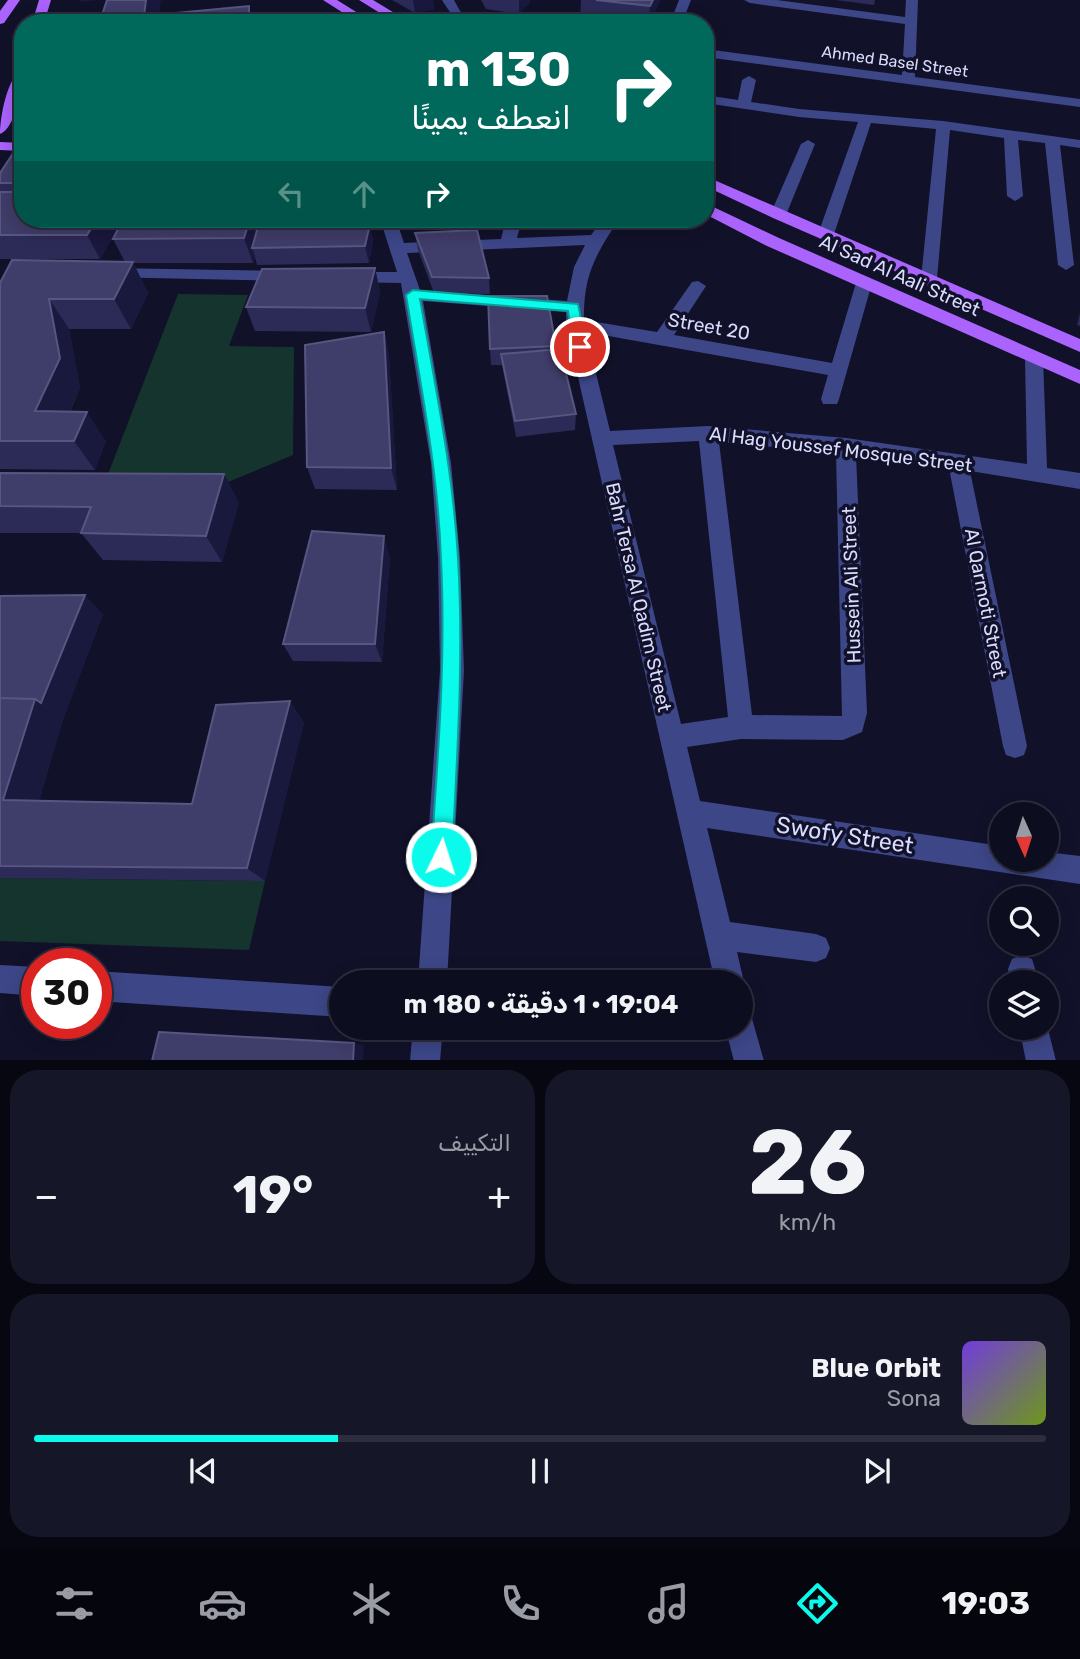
<!DOCTYPE html>
<html lang="ar">
<meta charset="utf-8">
<style>
body{margin:0;font-family:Rubik,"Noto Naskh Arabic",sans-serif;background:#161629;color:#f1f3f6;direction:rtl;height:100vh;display:flex;flex-direction:column;font-size:26px;white-space:nowrap}
*{box-sizing:border-box;margin:0}
p{font-size:23px;color:#9a9ca5}
.icon{flex:none;width:38px;height:38px;fill:none;stroke:currentColor;stroke-width:2;stroke-linecap:round;stroke-linejoin:round}
.map{position:relative;height:1060px;overflow:hidden;direction:ltr}
.panel{display:flex;flex-direction:column;gap:10px;padding:10px;background:#070712;flex:1}
.panel>*{flex:none}
.banner{position:absolute;left:14px;top:14px;width:700px;height:214px;border-radius:28px;box-shadow:0 4px 18px #0003,0 0 0 2px #2d2d3e;direction:rtl;background:#00695c;color:#fff;overflow:hidden}
.needle{width:46px;rotate:177deg}
.controls{position:absolute;left:989px;top:802px;display:grid;gap:14px}
.controls a{display:grid;place-items:center;width:70px;height:70px;border-radius:50%;background:#0d0d20;box-shadow:0 4px 18px #0003,0 0 0 2px #2d2d3e;font-size:35px}
.speed{position:absolute;left:21px;top:948px;display:flex;gap:14px;font-size:35px;font-weight:700;text-align:center}
.speed>*{display:grid;place-content:center;width:91px;height:91px;border-radius:50%;background:#0d0d20;box-shadow:0 4px 18px #0003,0 0 0 2px #2d2d3e;line-height:1}
.speed .limit{border:10px solid #d22;background:#fff;color:#111}
.pin{position:absolute;display:grid;place-items:center;width:60px;height:60px;color:#fff;margin:-30px;border:4px solid #fff;border-radius:50%;box-shadow:0 2px 7px #0007}
.me{position:absolute;width:77px;margin:-38px;rotate:4deg;stroke-linejoin:round;filter:drop-shadow(0 0 5px #0008)}
.turn{display:flex;align-items:center;gap:24px;height:147px;padding:0 28px;font-size:32px}
.turn .icon{width:91px;height:91px;stroke-width:2.5}
.turn b{display:block;font-size:49px;line-height:60px}
.lanes{display:flex;align-items:center;height:66px;padding:0 28px;background:#0003;justify-content:center;gap:35px;direction:ltr}
.lanes .off{opacity:.35}
.big{font-size:52px;font-weight:700;line-height:1.1}
.panel .tile{flex:1;display:flex;flex-direction:column;justify-content:center;gap:10px;min-width:0;padding:0 24px;border-radius:28px;background:#161629}
.panel .dial{align-items:center;gap:0}
.dial b{font-size:91px;line-height:1}
.song{display:flex;align-items:center;gap:21px}
.cover{width:84px;height:84px;border-radius:10px;background:linear-gradient(135deg,hsl(260 70% 55%),hsl(80 70% 35%))}
.played{height:7px;border-radius:4px;background:linear-gradient(90deg,#0afbeb 30%,#2d2d3e 30%)}
.keys{display:flex;justify-content:space-around;direction:ltr}
.heat{display:flex;justify-content:space-between;align-items:center;font-size:38px;direction:ltr}
.panel .tiles{flex:1;display:grid;gap:10px;grid-template-columns:1fr 1fr}
.tile:last-child{grid-column:span 2}
.trip{position:absolute;left:329px;top:970px;width:424px;height:70px;border-radius:35px;background:#0d0d20;box-shadow:0 4px 18px #0003,0 0 0 2px #2d2d3e;font-weight:700;line-height:70px;text-align:center;direction:rtl}
.menu{display:flex;height:112px;justify-content:space-around;align-items:center;background:#05050d;color:#9a9ca5}
.menu .icon{width:49px;height:49px}
.menu .current{color:#0afbeb}
.menu b{font-size:32px;color:#f1f3f6}
.map>svg:first-child{display:block}
.green{fill:#14342d}
.lines{fill:none;stroke-linecap:round;stroke-linejoin:round}
.minor{fill:#3d4788;fill-rule:evenodd}
.major{fill:#aa63fd;fill-rule:evenodd}
.wall{fill:#2c2a57}
.shaded-wall{fill:#19183d}
.building{fill:#3f3d69;stroke:#575680;stroke-width:2}
.route{fill:#0afbeb;stroke:#06a399;stroke-width:2}
.labels{text-anchor:middle;stroke-width:7;stroke-linejoin:round;paint-order:stroke}
.far-street-label{font-size:16px;fill:#dadcfe;stroke:#11112a}
.street-label{font-size:19px;fill:#dadcfe;stroke:#11112a}
.near-street-label{font-size:23px;fill:#dadcfe;stroke:#11112a}
</style>
<div class="map">
<svg width="1080" height="1061" viewBox="0 0 1080 1061">
<rect width="100%" height="100%" fill="#11112a"/>
<!-- green -->
<path class="green" d="M178,294L248,295L229,346L294,347L293,455L209,490L103,487Z
M0,878L265,881L249,950L0,941Z"/>
<g class="lines">
<!-- minor -->
<path class="minor" d="M442,0H454L460,11L476,23C457,23 452,16 442,0Z
M679,0H691L682,23H670Z
M744,0H777L905,17L906,0H918L915,77L1080,99V107L705,57V49L902,75L905,24L750,3Z
M749,76L756,80L751,102L799,109L943,121L1080,140V148L1060,145L1074,265L1066,270L1058,265L1045,143L1018,140L1023,196L1015,201L1007,196L1004,138L950,130L937,279L929,284L923,283L921,279L936,129L871,123L834,234L832,237H820L818,234L858,122L799,117L705,103V95L738,100L742,80Z
M808,140L815,144L786,215L783,218H773L770,215L801,144Z
M380,219H396L404,243L501,239L506,219H522L517,238L591,235L603,219H619C596,254 583,275 584,320L657,332L692,282L698,281L706,286L674,335L832,363L856,283L864,278L872,283L839,399L837,404H823L821,399L828,375L586,332L610,431L708,426L846,438L1027,464L1025,357L1028,353H1040L1043,357L1047,468L1080,473V489L970,471L1027,746L1024,755L1015,758L1006,755L1003,746L949,468L856,455L867,713L862,732L843,740L741,739L687,747L700,801L1001,846V859H1046V852L1080,856V884L707,828L730,922L816,934L826,938L830,948L826,958L816,962L737,952L744,982L740,992V982H715L566,324V312L423,301L451,463L460,557L464,670L447,982H418L440,670L438,557L431,463L401,283L348,282L340,277L348,272H397ZM585,245L574,267L567,301L420,290L407,253ZM699,441L728,717L681,724L613,445ZM719,442L836,453L842,716L752,715Z
M110,268L288,271L296,276L288,281L104,277L102,273Z
M1022,955L1032,959L1039,982H1010L1008,969L1012,959Z
M0,965L37,967V996L0,993Z
M96,971L341,987V1017L96,1001Z
M740,1011L751,1015L764,1061H734L725,1027H740Z
M1046,1021L1056,1061H1026L1019,1027H1046Z
M413,1027H443L440,1061H410Z"/>
<!-- major -->
<path class="major" d="M8,0H20L4,23L0,24V11Z
M39,0H51L44,23H32Z
M323,0H337L374,23H359Z
M359,0H373L411,23H396Z
M462,14L468,18L466,21L446,23Z
M23,69C23,85 16,128 0,134C0,118 7,76 23,69Z
M0,142L23,143V151L0,150Z
M705,176L1080,339V352L773,218L705,186Z
M705,203L779,238L1080,370V384L767,246L705,214Z"/>
</g>
<!-- wall -->
<path class="wall" d="M392,0H433L434,9L415,13Z
M481,0H530V2L519,14L486,9Z
M581,0H660L650,23H593L580,21Z
M835,0H875L874,5Z
M23,145V219H255L258,228L304,223L303,219H342L341,224H370L373,241L369,263L257,265L255,257L253,263H133L148,293L131,329H69L80,388L70,412L106,441L95,470L0,469V283L125,262L113,239L118,228L100,259H0V173Z
M415,233L489,278L490,294L434,293L418,250Z
M375,268L380,292L371,332L255,331L246,307Z
M1080,313V326L1077,325Z
M384,332L389,356L397,490L315,489L307,467Z
M556,346V349L576,414L575,430L516,437L502,365H491L490,349Z
M0,473L239,502L222,562L103,560L81,533H0Z
M390,557L382,662L293,661L283,644Z
M0,596L103,614L63,719L39,801L192,804L304,722L265,881L0,878Z"/>
<!-- shaded-wall -->
<path class="shaded-wall" d="M80,0H98L81,2Z
M146,0H161L158,23L144,16Z
M413,0H433L434,9L415,13Z
M519,0H530V2L519,14Z
M653,0H660L650,23H648L650,6Z
M249,6L254,23H249Z
M97,219H124L100,259L87,235Z
M250,219H255L261,236L252,248L255,257L253,263L244,238Z
M370,224L373,241L369,263L365,246Z
M133,262L148,293L131,329L114,299Z
M375,268L380,292L371,332L365,308Z
M49,299L69,329L80,388L57,440L35,411Z
M384,332L389,356L397,490L391,468Z
M87,412L106,441L95,470L74,441Z
M224,474L239,502L222,562L206,536Z
M384,536L390,557L382,662L375,644Z
M85,595L103,614L63,719L41,703Z
M35,699L63,719L35,816L3,800Z
M290,701L304,722L265,881L247,868Z
M354,1043L364,1045L363,1061H353Z"/>
<!-- building -->
<path class="building" d="M107,0H146L144,16L249,6V23H78L80,18H101Z
M596,0H653L650,6Z
M314,21V23H280Z
M23,145V183H0V173L18,146Z
M0,192H23V219H97L87,235H0Z
M123,219H250L244,238L113,239Z
M259,223L370,224L365,246L252,248Z
M477,230L489,278L432,277L415,233Z
M12,260L133,262L114,299H49L60,358L35,411L87,412L74,441H0V283Z
M375,268L365,308L246,307L262,269Z
M488,296H547L556,346L490,349Z
M384,332L391,468L307,467L305,345Z
M560,349L576,414L515,421L501,354Z
M0,473L224,474L206,536L81,533L91,507L0,506Z
M312,531L384,536L375,644H283Z
M85,595L41,703L35,699L0,698V596Z
M0,698L35,699L3,800L192,804L216,705L290,701L247,868L0,866Z
M159,1032L354,1043L353,1061H152Z"/>
<!-- route -->
<path class="route" d="M413,290L578,304L587,347L580,352L573,347L568,311L420,299C435,385 453,471 458,558C464,658 457,757 452,857L449,864L441,867L434,864L431,857C438,757 446,658 441,559C438,470 420,382 406,295Z"/>
<g class="labels">
<!-- far-street labels -->
<g class="far-street-label">
<text transform="translate(895 61) rotate(8)" y="6">Ahmed Basel Street</text>
</g>
<!-- street labels -->
<g class="street-label">
<text transform="translate(900 275) rotate(24)" y="7">Al Sad Al Aali Street</text>
<text transform="translate(709 326) rotate(10)" y="7">Street 20</text>
<text transform="translate(841 449) rotate(7)" y="7">Al Hag Youssef Mosque Street</text>
<text transform="translate(851 585) rotate(-92)" y="7">Hussein Ali Street</text>
<text transform="translate(639 597) rotate(77)" y="7">Bahr Tersa Al Qadim Street</text>
<text transform="translate(986 603) rotate(79)" y="7">Al Qarmoti Street</text>
</g>
<!-- near-street labels -->
<g class="near-street-label">
<text transform="translate(845 835) rotate(9)" y="8">Swofy Street</text>
</g>
</g>
</svg>
<div class="controls">
<a><svg class="needle" viewBox="-14 -14 28 28"><path d="M0-13l5 13h-10z" fill="#e53935"/><path d="M0 13l5-13h-10z" fill="#9a9ca5"/></svg></a>
<a><svg class="icon" aria-label="search" viewBox="0 0 24 24"><circle cx="10" cy="10" r="6"/><path d="M15 15l6 6"/></svg></a>
<a><svg class="icon" aria-label="layers" viewBox="0 0 24 24"><path d="M12 4l9 5-9 5-9-5zM3 14l9 5 9-5"/></svg></a>
</div>
<div class="speed"><div class="limit">30</div></div>
<div class="pin" style="left:580px;top:347px;background:#d93025"><svg class="icon" aria-label="arrive" viewBox="0 0 24 24"><path d="M6 21V4h12l-3 4 3 4H6"/></svg></div>
<svg class="me" style="left:441px;top:857px" viewBox="-20 -20 40 40"><circle r="17" fill="#0afbeb" stroke="#fff" stroke-width="3"/><path d="M0-11L8 9 0 5-8 9z" fill="#fff"/></svg>
<div class="trip">19:04 · 1 دقيقة · 180 m</div>
<div class="banner">
<div class="turn"><svg class="icon" aria-label="right" viewBox="0 0 24 24"><path d="M7 20v-9h11M14 6l5 5-5 5"/></svg><div><b>130 m</b>انعطف يمينًا</div></div>
<div class="lanes"><svg class="icon off" aria-label="left" viewBox="0 0 24 24"><path d="M17 20v-9H6M10 6l-5 5 5 5"/></svg><svg class="icon off" aria-label="ahead" viewBox="0 0 24 24"><path d="M12 20V5M6 11l6-6 6 6"/></svg><svg class="icon" aria-label="right" viewBox="0 0 24 24"><path d="M7 20v-9h11M14 6l5 5-5 5"/></svg></div>
</div>
</div>
<section class="panel">
<div class="tiles">
<div class="tile dial"><b>26</b><p>km/h</p></div>
<div class="tile"><p>التكييف</p>
<div class="heat"><a>−</a><b class="big">19°</b><a>+</a></div>
</div>
<div class="tile">
<div class="song"><i class="cover"></i><div><b>Blue Orbit</b><p>Sona</p></div></div>
<div class="played"></div>
<div class="keys"><svg class="icon" aria-label="previous" viewBox="0 0 24 24"><path d="M18 5L8 12l10 7zM5 5v14"/></svg><svg class="icon" aria-label="pause" viewBox="0 0 24 24"><path d="M8 5v14M16 5v14"/></svg><svg class="icon" aria-label="next" viewBox="0 0 24 24"><path d="M6 5l10 7-10 7zM19 5v14"/></svg></div>
</div>
</div>
</section>
<nav class="menu">
<b>19:03</b>
<svg class="icon current" aria-label="directions" viewBox="0 0 24 24"><path d="M12 3l9 9-9 9-9-9zM9 14v-3h6M13 9l2 2-2 2"/></svg>
<svg class="icon" aria-label="music" viewBox="0 0 24 24"><path d="M9 18V5l10-2v13"/><circle cx="6" cy="18" r="3"/><circle cx="16" cy="16" r="3"/></svg>
<svg class="icon" aria-label="phone" viewBox="0 0 24 24"><path d="M5 4h4l2 5-3 2q2 4 5 5l2-3 5 2v4C11 20 4 13 5 4z"/></svg>
<svg class="icon" aria-label="climate" viewBox="0 0 24 24"><path d="M12 3v18M4 7l16 10M4 17L20 7"/></svg>
<svg class="icon" aria-label="car" viewBox="0 0 24 24"><path d="M5 17H2v-5l4-1 3-4h7l3 4 3 1v5h-3M9 17h6M6 11h13"/><circle cx="7" cy="17" r="2"/><circle cx="17" cy="17" r="2"/></svg>
<svg class="icon" aria-label="filters" viewBox="0 0 24 24"><path d="M4 7h16M4 17h16"/><circle cx="9" cy="7" r="2"/><circle cx="15" cy="17" r="2"/></svg>
</nav>
